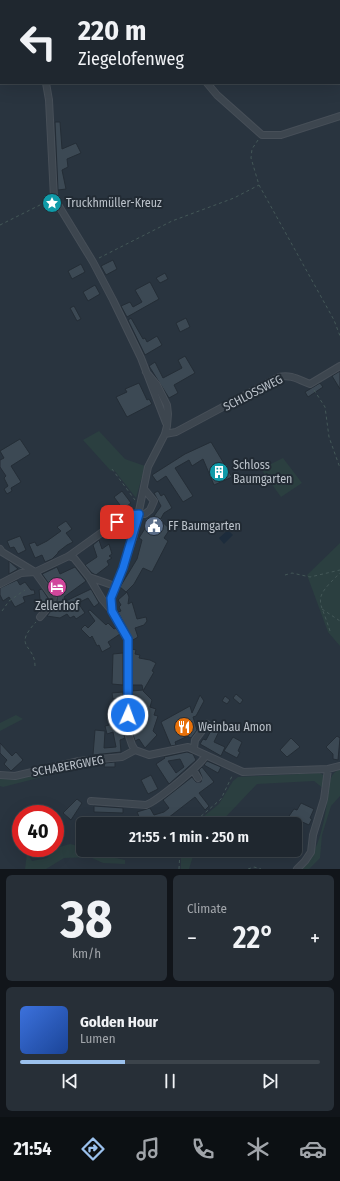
<!DOCTYPE html>
<meta charset="utf-8">
<style>
body{margin:0;font-family:"Fira Sans Condensed",sans-serif;background:#272f37;color:#f1f3f6;height:100vh;display:flex;flex-direction:column;font-size:15px;white-space:nowrap}
*{box-sizing:border-box;margin:0}
p{font-size:13px;color:#a1a5aa}
.icon{flex:none;width:22px;height:22px;fill:none;stroke:currentColor;stroke-width:2;stroke-linecap:round;stroke-linejoin:round}
.map{position:relative;height:869px;overflow:hidden}
.sheet{display:flex;flex-direction:column;gap:6px;padding:6px;background:#11151a;flex:1}
.sheet>*{flex:none}
.hud{position:absolute;left:0px;top:0px;width:340px;height:84px;box-shadow:0 4px 16px #0002,0 0 0 1px #3c444b;background:#1f272f;color:#f1f3f6;overflow:hidden}
.speed{position:absolute;left:12px;top:805px;display:flex;gap:8px;font-size:20px;font-weight:700;text-align:center}
.speed>*{display:grid;place-content:center;width:52px;height:52px;border-radius:50%;background:#1f272f;box-shadow:0 4px 16px #0002,0 0 0 1px #3c444b;line-height:1}
.speed .limit{border:6px solid #d22;background:#fff;color:#111}
.pin{position:absolute;display:grid;place-items:center;width:34px;height:34px;color:#fff;margin:-17px;border-radius:8px;box-shadow:0 2px 6px #0006}
.me{position:absolute;width:44px;margin:-22px;rotate:2deg;stroke-linejoin:round;filter:drop-shadow(0 0 3px #0008)}
.turn{display:flex;align-items:center;gap:14px;height:84px;padding:0 12px;font-size:18px}
.turn .icon{width:52px;height:52px;stroke-width:2.5}
.turn b{display:block;font-size:28px;line-height:34px}
.big{font-size:30px;font-weight:600;line-height:1.1}
.sheet .tile{flex:1;display:flex;flex-direction:column;justify-content:center;gap:6px;min-width:0;padding:0 14px;border-radius:6px;background:#272f37}
.sheet .dial{align-items:center;gap:0}
.dial b{font-size:52px;line-height:1}
.song{display:flex;align-items:center;gap:12px}
.cover{width:48px;height:48px;border-radius:6px;background:linear-gradient(135deg,hsl(220 70% 55%),hsl(220 70% 35%))}
.played{height:4px;border-radius:2px;background:linear-gradient(90deg,#9bc1ed 35%,#3c444b 35%)}
.keys{display:flex;justify-content:space-around;direction:ltr}
.heat{display:flex;justify-content:space-between;align-items:center;font-size:22px;direction:ltr}
.sheet .tiles{flex:1;display:grid;gap:6px;grid-template-columns:1fr 1fr}
.tile:last-child{grid-column:span 2}
.trip{position:absolute;left:76px;top:817px;width:226px;height:40px;border-radius:6px;background:#1f272f;box-shadow:0 4px 16px #0002,0 0 0 1px #3c444b;font-weight:600;line-height:40px;text-align:center}
.dock{display:flex;height:64px;justify-content:space-around;align-items:center;background:#0c1013;color:#a1a5aa}
.dock .icon{width:28px;height:28px}
.dock .on{color:#9bc1ed}
.dock b{font-size:18px;color:#f1f3f6}
.map>svg:first-child{display:block}
.green{fill:#2b3f40}
.water{fill:#1d2c3c}
.building{fill:#3c4954;stroke:#242d36;fill-rule:evenodd}
.lines{fill:none;stroke-linecap:round;stroke-linejoin:round}
.minor-casing{stroke:#474f58;stroke-width:8}
.path{stroke:#445858;stroke-width:1;stroke-dasharray:3 3;stroke-linecap:butt}
.minor{stroke:#3d464f;stroke-width:6}
.route-casing{stroke:#114b97;stroke-width:10}
.route{stroke:#1a73e8;stroke-width:7}
.labels{text-anchor:middle;stroke-width:4;stroke-linejoin:round;paint-order:stroke}
.poi-label{font-size:12px;fill:#bac1c9;stroke:#222b34;text-anchor:start}
.street-label{font-size:12px;fill:#bac1c9;stroke:#222b34}
</style>
<div class="map">
<svg width="340" height="869" viewBox="0 0 340 869">
<rect width="100%" height="100%" fill="#29343f"/>
<!-- green -->
<path class="green" d="M99,431L125,459L145,466L136,498L114,470L111,471L83,440Z
M283,458L302,483L281,497L261,469Z
M340,543V646L328,632L307,575Z
M16,715L23,719L0,731V723Z
M80,763L81,767L3,787L0,786V778Z
M340,769V796L331,806L322,835L320,858L309,869H301C318,854 324,824 327,802C328,795 328,785 331,778C333,773 336,771 340,769Z
M320,773L326,777L324,789L314,781L257,784L219,824H194L219,804L233,781L238,777Z
M70,844L83,847V850H90L97,854L125,860V864L103,863L90,857L64,858L46,869H25L27,853L32,861L47,858L56,848Z
M181,850H195L189,869H181Z"/>
<!-- water -->
<path class="water" d="M228,530L233,535L224,544L219,538Z"/>
<!-- building -->
<path class="building" d="M55,122H60L62,149L76,143L81,153L67,159L68,167L62,170L66,189L58,190Z
M113,260L117,269L106,275L101,266Z
M81,264L85,272L72,279L68,271Z
M165,273L168,279L160,283L156,278Z
M150,282L159,299L127,317L121,306L130,302L133,307L142,302L135,290Z
M95,285L100,294L88,301L83,292Z
M74,306L81,319L77,321L70,308Z
M131,318L143,339L145,338L147,342L157,336L162,345L145,355L128,320Z
M186,318L190,327L180,332L176,323Z
M185,356L195,373L174,385L178,393L169,398L149,366L155,362L163,378L182,368L178,360Z
M340,371V389L332,376Z
M139,383L147,400L149,399L152,404L127,417L116,397L127,392L125,389Z
M320,383L323,387L308,397L305,392Z
M20,439L30,454L11,466L21,482L11,488L12,491L7,494L4,489L8,486L4,478L6,476L0,467V460L4,458L0,451Z
M211,442L232,477L214,485L203,459L192,466L189,460L175,468L193,496L183,502L166,476L157,482L152,475L185,454Z
M122,491L131,503L123,509L114,497Z
M158,491L161,496L164,494L172,508L164,513L160,520L170,529L164,538L168,541L152,572L143,568L134,584L126,592L120,587L137,559L142,540L139,538L151,519L154,516L161,506L154,493Z
M106,508L111,515L107,518L102,511Z
M66,521L72,529L66,533L73,542L67,545L58,552V553L52,559L45,562L42,555L35,558L29,544L35,542L37,546L47,541L61,531L57,527Z
M20,536L26,550L18,554L14,547L10,548L7,541Z
M99,540L102,549L109,544L112,554L109,556L112,558L107,561L109,565L96,575L92,573L85,565L97,557L93,545Z
M9,561L18,569L9,574Z
M57,567L60,574L75,567L86,581L64,597L66,601L91,589L99,603L94,607L88,598L78,603L85,613L76,619L74,616L70,618L67,614L60,618L47,616L54,607L62,609L58,602L57,603V595L42,574Z
M17,580L20,585L25,582L31,590H34L35,594L23,597L25,602L15,607L9,597L3,601L0,595V588Z
M42,589L48,598L47,602L43,604L40,599L39,590Z
M127,592L129,597L128,604L132,602L137,619L146,617L147,621L144,625L135,628L138,637L133,640L118,612L121,611L119,607L121,605L118,600Z
M90,610L106,625L108,623L114,629L116,628L120,634L108,642L111,647L102,652L99,645L97,646L92,636L90,638L81,629L85,625L88,628L95,621L88,611Z
M132,649L136,650L135,654L140,655L139,658L150,660L156,663L152,671L154,672L143,691L152,700L150,707L156,709L154,715L158,716L153,731L157,735L145,748L139,739L135,741L132,731L140,710H132V691L143,690L142,685H132Z
M123,653V685L112,684L113,654Z
M123,692V698L113,699L112,693Z
M236,694L243,700L240,704L233,698Z
M200,695L204,701L196,716L193,717L197,730L191,738L185,735L186,737L175,742L176,745L171,746L161,722L190,706L192,713ZM187,719L191,729L182,733L178,724Z
M225,696L230,700L227,704L222,701Z
M119,717L125,738L120,740L121,752L93,755L95,730L105,731L104,748L116,747L113,732L107,734L105,726L113,724L112,719Z
M215,723L221,727L214,742L225,747L221,756L200,744L203,739L206,740Z
M337,736L340,738L338,760L333,759V754L326,747Z
M233,737L242,742L238,751L240,752L237,758L224,751Z
M291,738L300,747L287,757L280,750Z
M0,743L12,756L16,752L23,760L11,771L4,764L7,760L0,753Z
M187,752L193,754L196,760L169,784L156,764L165,758L164,757ZM180,759L184,767L176,773L168,761Z
M207,761L221,767L218,773L204,765Z
M115,762V767H104L105,763Z
M202,767L214,782L199,793L209,806L205,810L195,797L168,818L156,822L141,821L137,812L150,808L154,815L164,812L169,808L163,800L192,777L196,782H201L202,777L199,770Z
M151,775L158,789L148,794L141,780Z
M77,799L82,803L71,820L63,813Z
M301,803L314,809L310,818L312,819L309,825L289,816L294,809L297,810Z
M94,806L123,808V813L94,812Z"/>
<g class="lines">
<!-- minor casing -->
<g class="minor-casing">
<path id="minor" d="M11,0V1
M148,0L149,1
M46,83L49,100L54,198L93,262L113,300L141,358L166,423
M207,83L217,95L262,135H281L340,116
M146,372L157,385L167,405L168,414L167,426L165,434L148,467L134,535L123,568L111,598L112,611L128,639L127,730L132,745L135,750L149,755L188,747L243,772L328,769L340,766
M165,434L176,432L279,377C291,374 299,380 310,384L340,366
M0,549L2,552L35,572L69,556L126,515L145,514L150,510L154,501L144,489
M69,556L74,558L89,577L115,586
M89,577L102,599L112,611
M0,584L21,573L35,572L53,597L52,603L40,617
M194,748L195,740L207,724
M193,770L198,778
M0,775L15,776L79,761L122,757L135,750
M91,801L146,805C157,801 201,765 206,755
M297,869L305,861L311,852L313,835L324,799L328,769"/>
</g>
<!-- path -->
<path class="path" d="M226,1L228,0
M258,140L252,149L251,158L259,185L334,320L340,336
M0,225L48,201
M99,258L172,221L234,198L259,185
M314,390L325,407L329,437L340,468
M112,469L135,500
M285,575L292,573L310,577L340,570
M322,609L340,621
M2,611L9,601L25,590
M330,631C320,598 311,601 340,573
M35,666C35,644 12,648 36,622
M192,824L221,799L233,774
M179,869L180,850
M248,869L254,867L261,869"/>
<!-- minor -->
<use href="#minor" class="minor"/>
</g>
<g class="lines">
<!-- route casing -->
<g class="route-casing">
<path id="route" d="M117,522L126,515L139,514L123,568L111,598L112,611L128,639V715"/>
</g>
<!-- route -->
<use href="#route" class="route"/>
</g>
<!-- icons -->
<defs>
<g id="sight-disc" transform="scale(1)"><circle r="9.5" fill="#0f9aa8" stroke="#222b34"/><path d="M0-6L1.8-2.2L6-1.7L2.9 1.2L3.7 5.4L0 3.3L-3.7 5.4L-2.9 1.2L-6-1.7L-1.8-2.2Z" fill="#fff"/></g>
<g id="building-disc" transform="scale(1)"><circle r="9.5" fill="#0f9aa8" stroke="#222b34"/><path d="M-4-6H4V6H1V3H-1V6H-4ZM-2.5-4.3h1.7v1.8h-1.7ZM.8-4.3h1.7v1.8H.8ZM-2.5-1h1.7V.8h-1.7ZM.8-1h1.7V.8H.8Z" fill="#fff"/></g>
<g id="civic-disc" transform="scale(1)"><circle r="9.5" fill="#5c6f8a" stroke="#222b34"/><path d="M-.6-6.5H3V-4.5H.6V-3L4-1V1h2V6H-6V1h2V-1L-.6-3ZM-1.2 2.5V6h2.4V2.5Z" fill="#fff"/></g>
<g id="hotel-disc" transform="scale(1)"><circle r="9.5" fill="#d1479c" stroke="#222b34"/><path d="M-6-4.5h1.5V1H6V5H4.5V3h-9V5H-6ZM-4 0a1.8 1.8 0 1 1 3.6 0ZM.5 0V-2.5h3Q6-2.5 6 0Z" fill="#fff"/></g>
<g id="restaurant-disc" transform="scale(1)"><circle r="9.5" fill="#e8710a" stroke="#222b34"/><path d="M-5-6h1v4h1v-4h1v4h1v-4h1v5L-1.5 .5V6h-2V.5L-5-1ZM5-6V6H3V1.5H1.5Q1.5-4 5-6Z" fill="#fff"/></g>
</defs>
<g fill-rule="evenodd">
<use href="#sight-disc" x="52" y="203"/>
<use href="#building-disc" x="219" y="472"/>
<use href="#civic-disc" x="154" y="526"/>
<use href="#hotel-disc" x="57" y="587"/>
<use href="#restaurant-disc" x="184" y="727"/>
</g>
<g class="labels">
<!-- poi labels -->
<g class="poi-label">
<text x="66" y="207">Truckhmüller-Kreuz</text>
<text x="233" y="469">Schloss<tspan x="233" dy="14">Baumgarten</tspan></text>
<text x="168" y="530">FF Baumgarten</text>
<text x="57" y="610" text-anchor="middle">Zellerhof</text>
<text x="198" y="731">Weinbau Amon</text>
</g>
<!-- street labels -->
<g class="street-label">
<text transform="translate(253 393) rotate(-27)" y="4">SCHLOSSWEG</text>
<text transform="translate(68 766) rotate(-10)" y="4">SCHABERGWEG</text>
</g>
</g>
</svg>
<div class="speed"><div class="limit">40</div></div>
<div class="pin" style="left:117px;top:522px;background:#d93025"><svg class="icon" aria-label="arrive" viewBox="0 0 24 24"><path d="M6 21V4h12l-3 4 3 4H6"/></svg></div>
<svg class="me" style="left:128px;top:715px" viewBox="-20 -20 40 40"><circle r="17" fill="#1a73e8" stroke="#fff" stroke-width="3"/><path d="M0-11L8 9 0 5-8 9z" fill="#fff"/></svg>
<div class="trip">21:55 · 1 min · 250 m</div>
<div class="hud">
<div class="turn"><svg class="icon" aria-label="left" viewBox="0 0 24 24"><path d="M17 20v-9H6M10 6l-5 5 5 5"/></svg><div><b>220 m</b>Ziegelofenweg</div></div>
</div>
</div>
<section class="sheet">
<div class="tiles">
<div class="tile dial"><b>38</b><p>km/h</p></div>
<div class="tile"><p>Climate</p>
<div class="heat"><a>−</a><b class="big">22°</b><a>+</a></div>
</div>
<div class="tile">
<div class="song"><i class="cover"></i><div><b>Golden Hour</b><p>Lumen</p></div></div>
<div class="played"></div>
<div class="keys"><svg class="icon" aria-label="previous" viewBox="0 0 24 24"><path d="M18 5L8 12l10 7zM5 5v14"/></svg><svg class="icon" aria-label="pause" viewBox="0 0 24 24"><path d="M8 5v14M16 5v14"/></svg><svg class="icon" aria-label="next" viewBox="0 0 24 24"><path d="M6 5l10 7-10 7zM19 5v14"/></svg></div>
</div>
</div>
</section>
<nav class="dock">
<b>21:54</b>
<svg class="icon on" aria-label="directions" viewBox="0 0 24 24"><path d="M12 3l9 9-9 9-9-9zM9 14v-3h6M13 9l2 2-2 2"/></svg>
<svg class="icon" aria-label="music" viewBox="0 0 24 24"><path d="M9 18V5l10-2v13"/><circle cx="6" cy="18" r="3"/><circle cx="16" cy="16" r="3"/></svg>
<svg class="icon" aria-label="phone" viewBox="0 0 24 24"><path d="M5 4h4l2 5-3 2q2 4 5 5l2-3 5 2v4C11 20 4 13 5 4z"/></svg>
<svg class="icon" aria-label="climate" viewBox="0 0 24 24"><path d="M12 3v18M4 7l16 10M4 17L20 7"/></svg>
<svg class="icon" aria-label="car" viewBox="0 0 24 24"><path d="M5 17H2v-5l4-1 3-4h7l3 4 3 1v5h-3M9 17h6M6 11h13"/><circle cx="7" cy="17" r="2"/><circle cx="17" cy="17" r="2"/></svg>
</nav>
